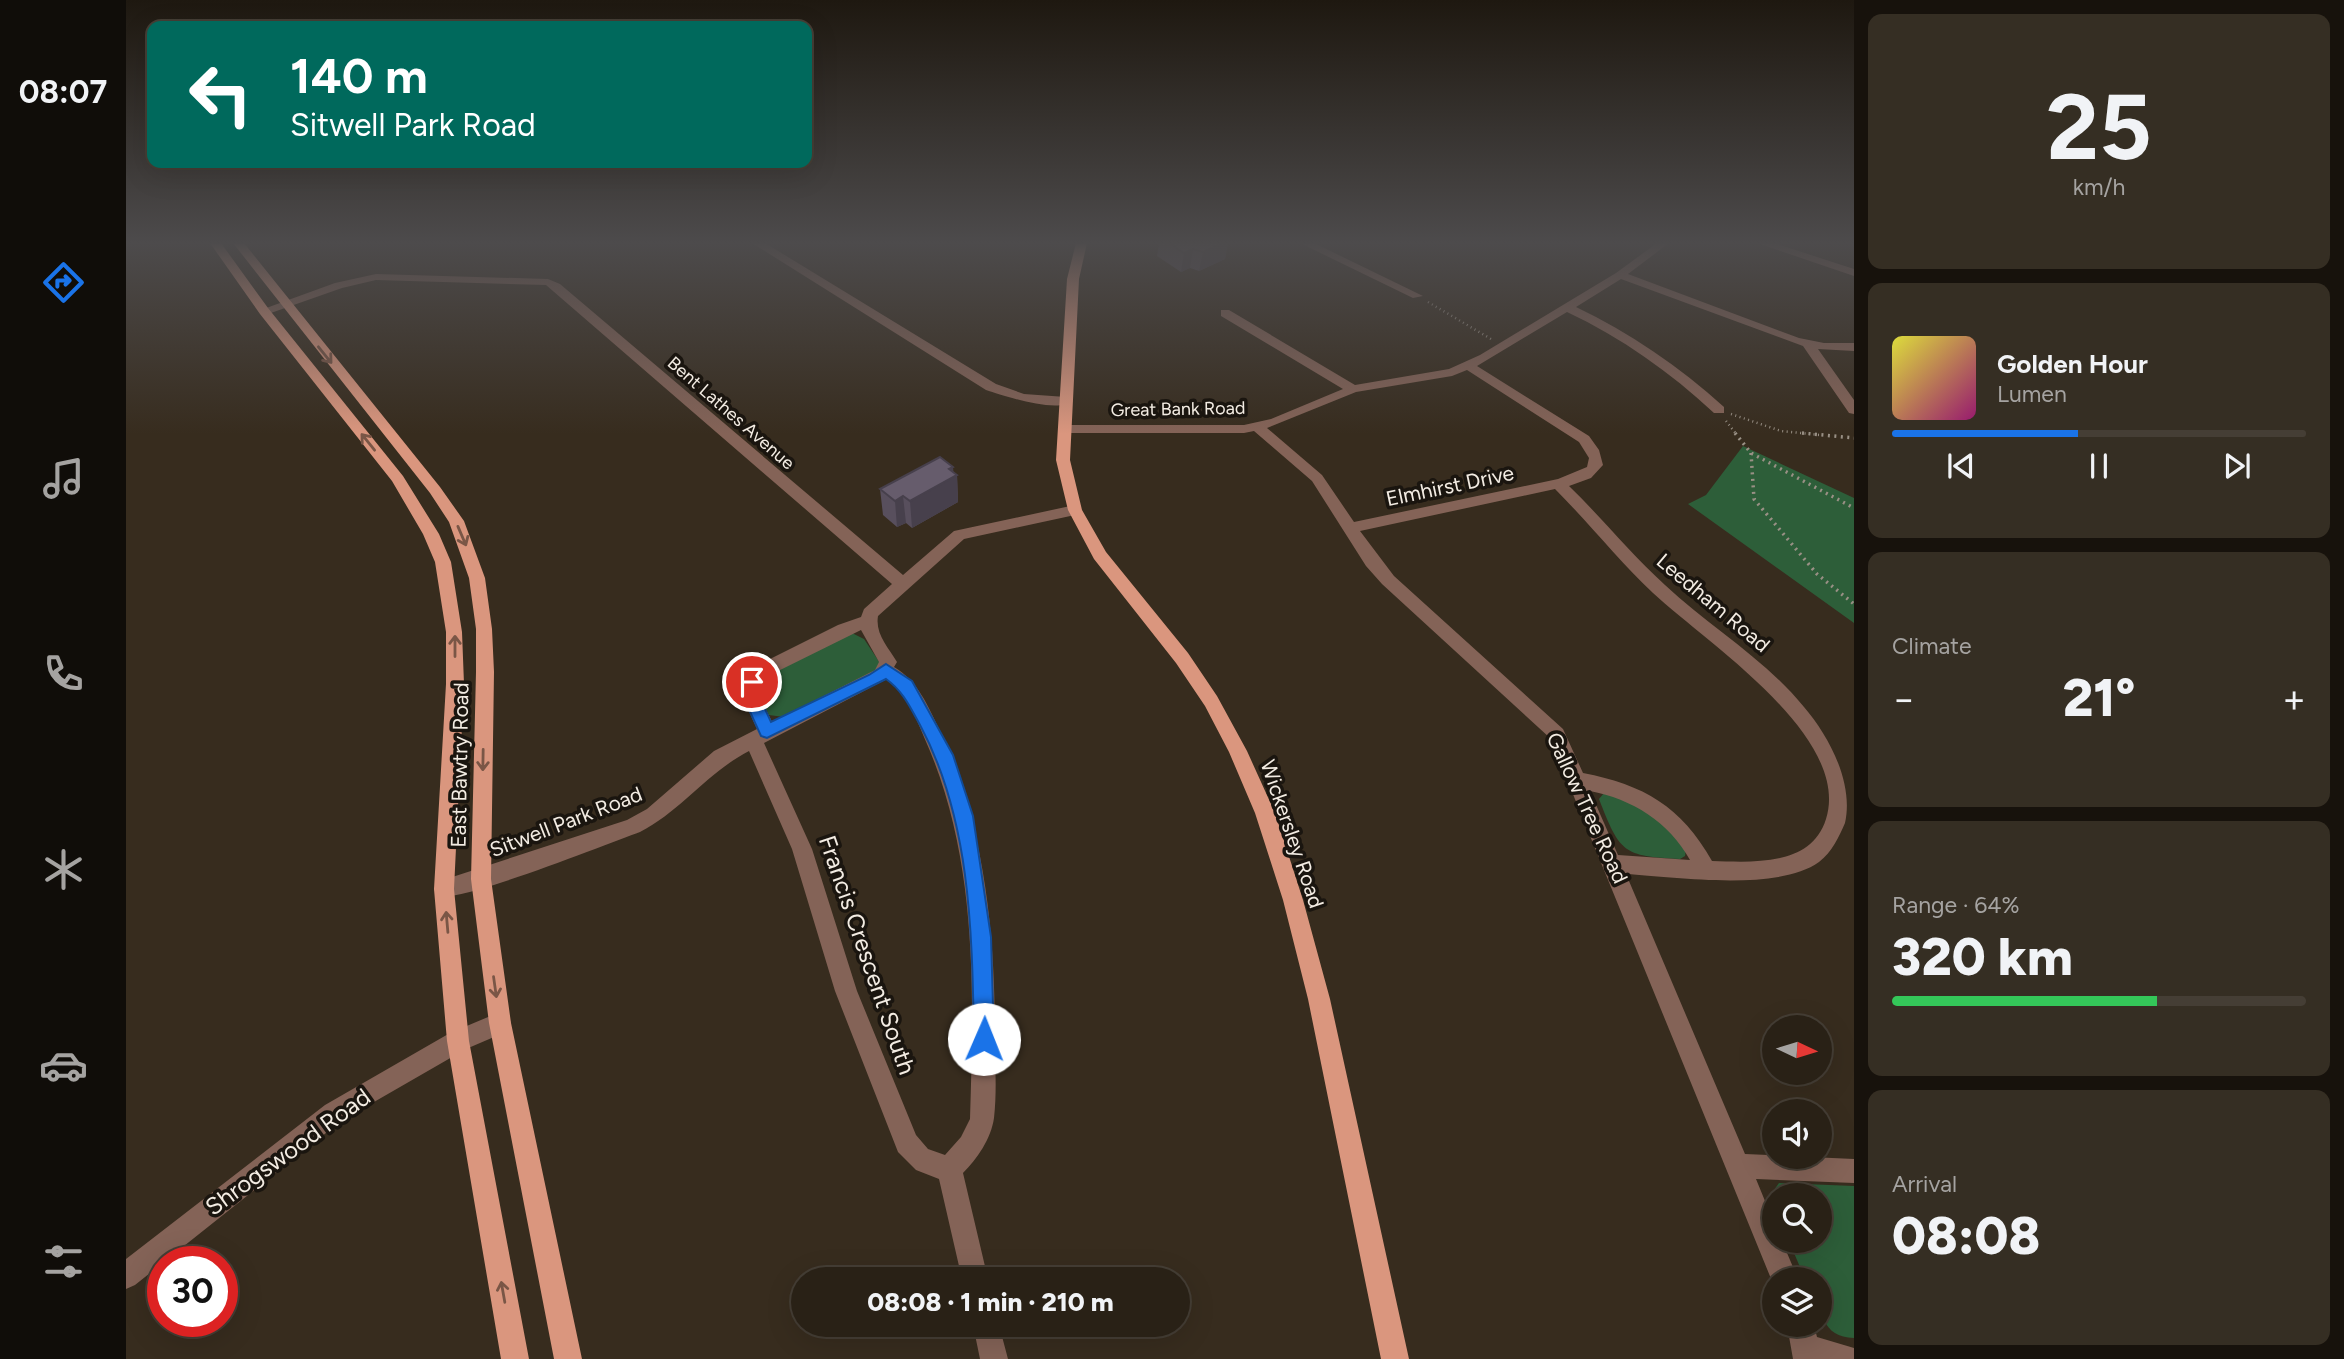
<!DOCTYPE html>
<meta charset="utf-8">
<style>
body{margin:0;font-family:Figtree,sans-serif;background:#352e23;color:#f1f3f6;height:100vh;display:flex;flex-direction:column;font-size:26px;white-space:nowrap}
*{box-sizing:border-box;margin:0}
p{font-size:23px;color:#a5a3a1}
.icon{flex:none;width:38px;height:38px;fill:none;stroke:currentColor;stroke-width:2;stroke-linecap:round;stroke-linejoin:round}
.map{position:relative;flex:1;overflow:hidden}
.details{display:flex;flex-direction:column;gap:14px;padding:14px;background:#17120c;width:490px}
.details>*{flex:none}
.hud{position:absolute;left:21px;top:21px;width:665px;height:147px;border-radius:14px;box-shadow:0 7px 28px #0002,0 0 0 2px #453e35;background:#00695c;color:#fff;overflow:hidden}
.needle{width:46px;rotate:94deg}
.fabs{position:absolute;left:1636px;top:1015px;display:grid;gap:14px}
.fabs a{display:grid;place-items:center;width:70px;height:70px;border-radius:50%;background:#292116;box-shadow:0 7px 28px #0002,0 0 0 2px #453e35;font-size:35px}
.speed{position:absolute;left:21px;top:1246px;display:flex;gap:14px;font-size:35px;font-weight:700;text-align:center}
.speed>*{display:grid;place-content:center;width:91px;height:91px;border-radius:50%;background:#292116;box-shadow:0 7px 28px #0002,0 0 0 2px #453e35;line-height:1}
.speed .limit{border:10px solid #d22;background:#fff;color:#111}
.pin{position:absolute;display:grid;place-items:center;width:60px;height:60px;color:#fff;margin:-30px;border:4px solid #fff;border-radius:50%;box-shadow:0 2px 7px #0007}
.me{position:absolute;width:77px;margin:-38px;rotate:1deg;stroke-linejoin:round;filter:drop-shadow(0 0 5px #0008)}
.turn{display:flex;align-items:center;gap:24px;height:147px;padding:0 28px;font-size:32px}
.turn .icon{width:91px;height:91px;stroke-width:2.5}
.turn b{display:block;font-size:49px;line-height:60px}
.big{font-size:52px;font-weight:800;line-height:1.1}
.details .card{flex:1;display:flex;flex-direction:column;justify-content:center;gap:10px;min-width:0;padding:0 24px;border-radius:14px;background:#352e23}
.details .dial{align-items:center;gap:0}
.dial b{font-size:91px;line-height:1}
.song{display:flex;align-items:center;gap:21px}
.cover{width:84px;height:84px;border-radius:10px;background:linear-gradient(135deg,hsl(60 70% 55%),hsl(320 70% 35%))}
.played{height:7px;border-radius:4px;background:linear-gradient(90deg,#1a73e8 45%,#453e35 45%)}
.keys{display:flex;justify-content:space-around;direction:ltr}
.heat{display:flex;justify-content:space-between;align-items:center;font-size:38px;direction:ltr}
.charge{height:10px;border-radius:5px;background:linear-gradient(90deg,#34c759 64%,#453e35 0)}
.trip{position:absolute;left:665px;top:1267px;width:399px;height:70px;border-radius:35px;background:#292116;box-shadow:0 7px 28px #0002,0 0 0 2px #453e35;font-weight:800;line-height:70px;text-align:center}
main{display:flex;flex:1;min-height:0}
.dock{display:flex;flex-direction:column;width:126px;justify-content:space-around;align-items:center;background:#100d09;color:#a5a3a1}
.dock .icon{width:49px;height:49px}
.dock .on{color:#1a73e8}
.dock b{font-size:32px;color:#f1f3f6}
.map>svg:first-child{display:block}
.green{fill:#2d5e39}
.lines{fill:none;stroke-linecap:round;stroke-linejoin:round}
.path-far1{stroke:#999085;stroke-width:2.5;stroke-dasharray:1 3.5;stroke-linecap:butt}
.path{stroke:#999085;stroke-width:3.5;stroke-dasharray:2 4.5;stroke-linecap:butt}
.minor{fill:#846357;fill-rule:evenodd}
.major{fill:#da967e;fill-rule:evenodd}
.wall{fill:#584f5d}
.shaded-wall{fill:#47404c}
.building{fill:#665c6c;stroke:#47404c;stroke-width:2}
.oneway{stroke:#7a5646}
.route{fill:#1a73e8;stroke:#114b97;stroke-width:2}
.labels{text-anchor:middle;stroke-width:7;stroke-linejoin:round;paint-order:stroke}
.far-street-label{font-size:18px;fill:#f3ece3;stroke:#1a150f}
.street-label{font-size:21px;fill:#f3ece3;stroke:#1a150f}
.near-street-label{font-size:24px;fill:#f3ece3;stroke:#1a150f}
</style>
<main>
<nav class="dock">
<b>08:07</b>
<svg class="icon on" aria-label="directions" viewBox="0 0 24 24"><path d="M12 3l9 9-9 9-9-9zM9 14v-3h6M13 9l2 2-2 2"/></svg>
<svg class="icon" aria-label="music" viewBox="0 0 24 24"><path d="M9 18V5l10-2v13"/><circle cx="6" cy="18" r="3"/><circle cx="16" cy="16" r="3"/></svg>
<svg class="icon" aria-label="phone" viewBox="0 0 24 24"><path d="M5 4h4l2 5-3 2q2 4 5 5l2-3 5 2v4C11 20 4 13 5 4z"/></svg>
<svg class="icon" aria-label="climate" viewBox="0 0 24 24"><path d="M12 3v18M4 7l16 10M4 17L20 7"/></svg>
<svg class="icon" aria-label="car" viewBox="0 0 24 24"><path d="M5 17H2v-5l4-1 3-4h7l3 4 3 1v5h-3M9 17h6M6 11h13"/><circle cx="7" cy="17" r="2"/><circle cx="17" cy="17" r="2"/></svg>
<svg class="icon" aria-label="filters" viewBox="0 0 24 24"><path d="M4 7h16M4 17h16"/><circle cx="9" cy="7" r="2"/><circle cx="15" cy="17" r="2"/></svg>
</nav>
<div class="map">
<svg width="1728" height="1359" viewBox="0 0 1728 1359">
<rect width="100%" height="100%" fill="#372c1e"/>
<!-- green -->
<path class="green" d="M1617,446L1728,498V623L1562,504L1580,495Z
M724,632L738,639L754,663L751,670L658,717L643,715L631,691L637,678Z
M1478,793C1515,797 1538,824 1560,850L1559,856L1554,859C1497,856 1494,853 1473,799Z
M1653,1183L1728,1186V1338C1692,1337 1694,1305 1694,1279H1679L1663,1241H1694V1195H1648V1205V1190Z"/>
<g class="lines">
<!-- path-far1 -->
<path class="path-far1" d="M1302,302L1365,339
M1605,414L1655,431L1694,435
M1600,421L1611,435"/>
<!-- path -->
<path class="path" d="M1609,433L1625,453L1728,508
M1676,433L1728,438
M1625,453L1628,499L1691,574L1728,604"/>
<!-- minor -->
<path class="minor" d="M626,243H639L870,384L898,394L940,397L947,401C931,414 879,396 860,390Z
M1174,243H1188L1297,296L1287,298Z
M1531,243H1543L1502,274L1673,338L1698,343H1728V351L1692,349L1728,400V414L1723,413L1677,346L1495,279L1450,307C1504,333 1553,366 1598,407V413H1588C1544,372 1496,338 1441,312L1351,366L1463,436L1473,450L1477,465L1465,478L1443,486C1476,518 1505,554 1539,585C1584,627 1639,659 1678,707C1703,736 1728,783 1719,823C1713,837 1706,852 1693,862C1651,892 1550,877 1500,874L1619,1154L1728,1159V1183L1630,1179L1648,1223V1241H1656L1672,1279H1648V1286L1424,738L1256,584L1240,566L1186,481L1128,431L1118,433H940L933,429L940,425H1118L1145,419L1217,389L1095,316V310H1103L1229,385L1323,369L1354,355L1490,273ZM1341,370L1453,442L1463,458L1461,467L1432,479L1228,522L1196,475L1141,428L1230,392L1326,376ZM1429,489C1463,523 1493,561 1527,593C1578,641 1726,736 1700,819C1685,867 1627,862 1586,861C1555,806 1518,785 1457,773L1437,729L1268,576L1234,531ZM1464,791C1506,799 1543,822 1564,860L1492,855Z
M1631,243H1648L1728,269V276Z
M250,274L422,279L434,284L777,575L828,531L949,505L956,510L949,515L838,539L752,616C749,634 762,647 771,662L768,667C792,681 802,706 814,731C859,828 869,932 869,1038C869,1064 871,1092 868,1118C865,1139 851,1159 837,1173L862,1279H836L813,1179L790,1170L772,1152L709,991L666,849L623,751C582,772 555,811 514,832C483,843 332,904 311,896L308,889L311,882L501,820L521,809L588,751L631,729L614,692L628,667L712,625L735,617L738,609L766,584L420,285L250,280L216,288L142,314L132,311L209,283ZM735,630L753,662L749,670L646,722L632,692L640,677ZM761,679C780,694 789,715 798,737C852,857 848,990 844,1119L835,1137L819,1155L802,1149L790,1135L731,991L686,849L638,743Z
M374,1012L382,1015L385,1023L382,1031L340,1049L215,1121L9,1285L0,1289V1259L199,1105L324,1033Z
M847,1325H873L882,1359H854Z
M1661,1325H1688L1691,1337L1728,1348V1359H1667Z"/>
<!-- major -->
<path class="major" d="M84,243H95L142,308L277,476L313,534L325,562L336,632L338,684L328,889L343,1041L403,1359H375L321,1041L308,889L320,684V632L309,562L297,534L266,481L134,314Z
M107,243H118L314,487L338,521L359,578L366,629L368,672L365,879L385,1023L456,1359H428L363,1023L345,879L350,672V629L343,578L323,522L304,493Z
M950,243H961L953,279L944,460L956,510L980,552L1062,653L1091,696L1121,751L1149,813L1177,900L1204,999L1283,1359H1255L1182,999L1157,900L1129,813L1103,752L1079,706L1050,663L968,559L942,510L930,460L941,279Z"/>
</g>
<!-- wall -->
<path class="wall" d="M1033,243H1102L1099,259L1073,271L1064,268L1055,272L1031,256Z
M827,467V472L831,475L832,502L786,528L780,523L771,527L757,515L754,489Z"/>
<!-- shaded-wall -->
<path class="shaded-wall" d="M1097,243H1102L1099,259L1073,271L1077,252Z
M1067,249L1064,268L1055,272L1058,253Z
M827,467L828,477L831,475L832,502L786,528L784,501Z
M777,496L780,523L771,527L769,501Z"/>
<!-- building -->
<path class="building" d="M1043,243H1097L1077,252L1067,249L1058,253Z
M814,457L827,467L823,469L831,475L784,501L777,496L769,501L754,489Z"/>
<!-- one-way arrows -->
<defs><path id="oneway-shaft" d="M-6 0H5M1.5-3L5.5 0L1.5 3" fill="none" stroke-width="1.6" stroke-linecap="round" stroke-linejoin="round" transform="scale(1.75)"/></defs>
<g class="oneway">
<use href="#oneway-shaft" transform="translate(199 355) rotate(51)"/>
<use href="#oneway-shaft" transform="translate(242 442) rotate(-129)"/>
<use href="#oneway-shaft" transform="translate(336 536) rotate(67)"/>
<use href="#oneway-shaft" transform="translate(329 646) rotate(-90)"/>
<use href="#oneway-shaft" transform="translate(357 760) rotate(91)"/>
<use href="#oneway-shaft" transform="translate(321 922) rotate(-95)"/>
<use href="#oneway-shaft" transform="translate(369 987) rotate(82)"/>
<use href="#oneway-shaft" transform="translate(377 1292) rotate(-100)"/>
</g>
<!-- sky -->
<linearGradient id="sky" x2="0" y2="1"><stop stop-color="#1e1810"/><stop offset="0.56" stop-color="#4d4b4c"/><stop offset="1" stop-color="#4d4b4c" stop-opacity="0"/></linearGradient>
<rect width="1728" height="434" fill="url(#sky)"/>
<!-- route -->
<path class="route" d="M760,664L786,681L827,755L847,816L865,937L868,1039L865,1046L858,1049L851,1046L848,1039C846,933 845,820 794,725C784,707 777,691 760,679L641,738L635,736L615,692L621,678H632L634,682L631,692L645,722L743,675Z"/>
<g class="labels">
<!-- far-street labels -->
<g class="far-street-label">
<text transform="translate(1052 409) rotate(-1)" y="6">Great Bank Road</text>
<text transform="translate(605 413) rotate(41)" y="6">Bent Lathes Avenue</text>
</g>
<!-- street labels -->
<g class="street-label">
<text transform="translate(1324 486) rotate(-12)" y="7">Elmhirst Drive</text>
<text transform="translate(1587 603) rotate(40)" y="7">Leedham Road</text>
<text transform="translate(334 765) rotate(-89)" y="7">East Bawtry Road</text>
<text transform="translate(1461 808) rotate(65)" y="7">Gallow Tree Road</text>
<text transform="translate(440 822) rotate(-21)" y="7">Sitwell Park Road</text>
<text transform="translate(1166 834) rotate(71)" y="7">Wickersley Road</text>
</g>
<!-- near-street labels -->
<g class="near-street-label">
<text transform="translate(741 955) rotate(71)" y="8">Francis Crescent South</text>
<text transform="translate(162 1152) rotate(-36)" y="8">Shrogswood Road</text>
</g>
</g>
</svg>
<div class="fabs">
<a><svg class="needle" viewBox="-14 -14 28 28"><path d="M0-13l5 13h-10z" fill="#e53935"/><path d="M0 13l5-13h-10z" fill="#a5a3a1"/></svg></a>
<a><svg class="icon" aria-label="sound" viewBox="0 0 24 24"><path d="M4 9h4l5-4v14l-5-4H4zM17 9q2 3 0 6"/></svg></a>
<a><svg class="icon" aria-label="search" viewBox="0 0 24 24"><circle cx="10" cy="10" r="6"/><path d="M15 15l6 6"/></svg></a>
<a><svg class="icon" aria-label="layers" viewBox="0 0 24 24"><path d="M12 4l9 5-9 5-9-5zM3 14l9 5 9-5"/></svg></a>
</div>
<div class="speed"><div class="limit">30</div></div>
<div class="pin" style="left:626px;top:682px;background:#d93025"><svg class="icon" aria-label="arrive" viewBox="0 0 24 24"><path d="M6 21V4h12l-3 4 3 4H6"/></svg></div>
<svg class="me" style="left:858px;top:1039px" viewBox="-20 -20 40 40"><circle r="19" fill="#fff"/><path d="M0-13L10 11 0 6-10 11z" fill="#1a73e8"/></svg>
<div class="trip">08:08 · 1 min · 210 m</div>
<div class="hud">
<div class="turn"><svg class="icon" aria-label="left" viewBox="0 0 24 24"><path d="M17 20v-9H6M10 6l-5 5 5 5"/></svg><div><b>140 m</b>Sitwell Park Road</div></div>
</div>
</div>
<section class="details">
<div class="card dial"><b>25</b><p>km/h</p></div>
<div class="card">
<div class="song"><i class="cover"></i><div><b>Golden Hour</b><p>Lumen</p></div></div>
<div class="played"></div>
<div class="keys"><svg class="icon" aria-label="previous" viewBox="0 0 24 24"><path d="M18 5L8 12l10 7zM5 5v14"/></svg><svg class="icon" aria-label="pause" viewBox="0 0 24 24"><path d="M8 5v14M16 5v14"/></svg><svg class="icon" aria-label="next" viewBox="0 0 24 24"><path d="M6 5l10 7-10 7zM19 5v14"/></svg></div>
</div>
<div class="card"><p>Climate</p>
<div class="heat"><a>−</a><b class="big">21°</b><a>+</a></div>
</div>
<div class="card"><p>Range · 64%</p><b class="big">320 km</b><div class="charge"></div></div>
<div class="card"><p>Arrival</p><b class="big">08:08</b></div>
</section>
</main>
